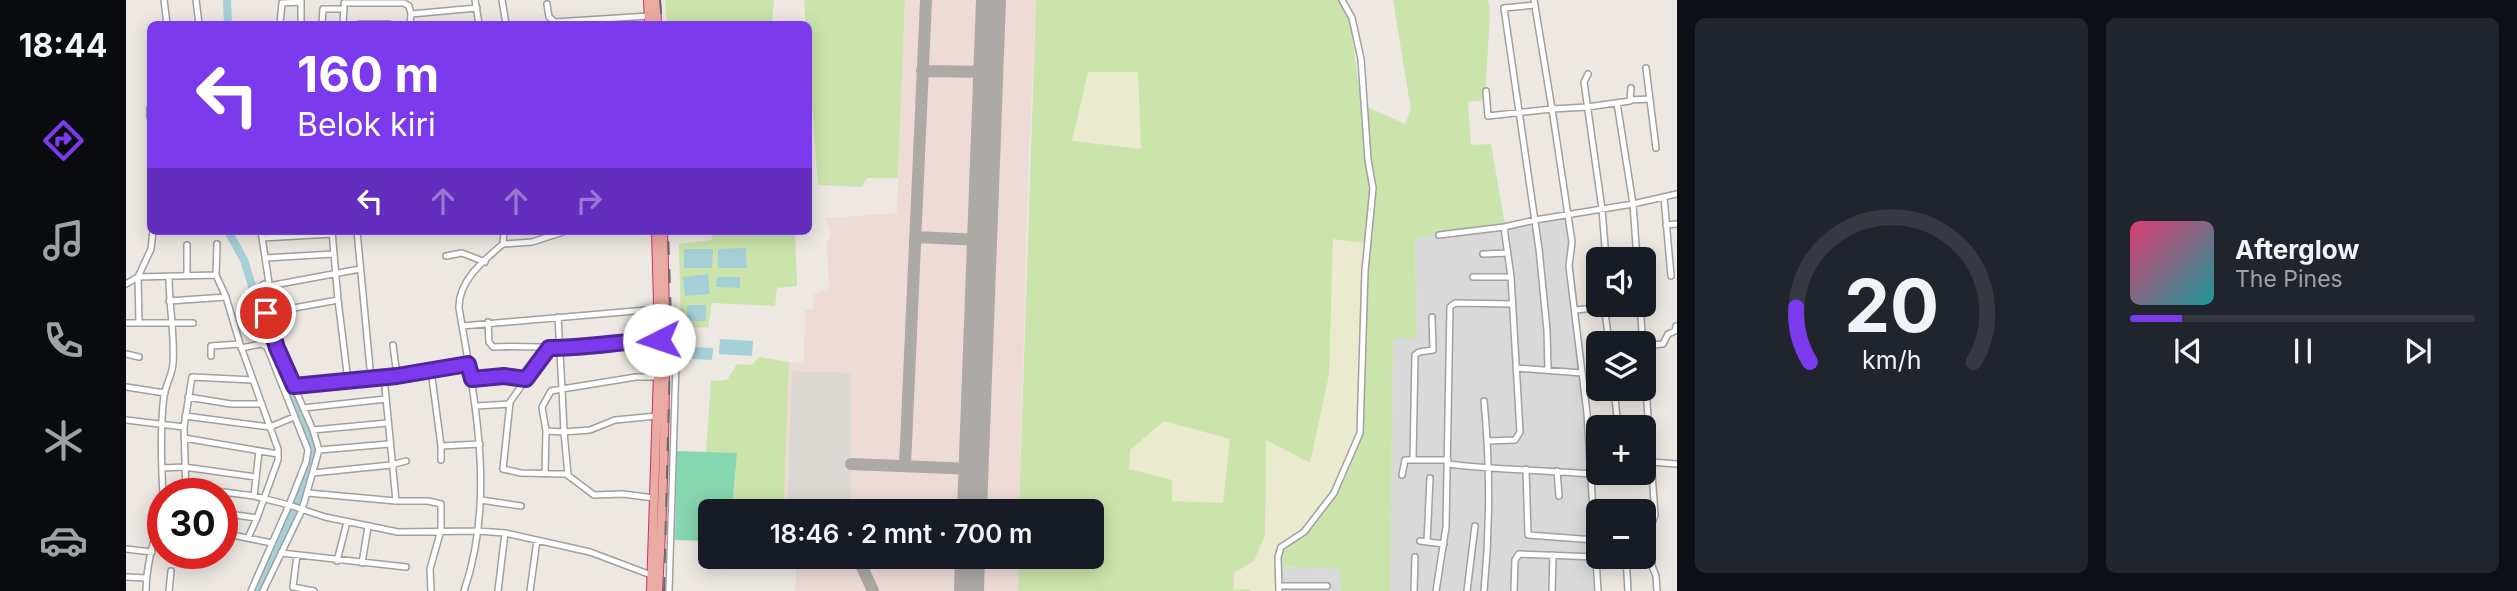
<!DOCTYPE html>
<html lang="id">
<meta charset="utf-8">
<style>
body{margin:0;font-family:Inter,sans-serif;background:#20242c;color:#f1f3f6;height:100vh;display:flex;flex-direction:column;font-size:26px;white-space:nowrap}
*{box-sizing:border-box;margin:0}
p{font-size:23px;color:#9ea1a6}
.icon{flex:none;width:38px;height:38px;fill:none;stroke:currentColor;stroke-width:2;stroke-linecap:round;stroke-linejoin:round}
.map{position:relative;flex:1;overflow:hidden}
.sheet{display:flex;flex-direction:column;gap:18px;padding:18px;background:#0d0f14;width:840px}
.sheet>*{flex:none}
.hud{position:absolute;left:21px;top:21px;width:665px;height:214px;border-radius:10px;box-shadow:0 4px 18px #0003;background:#7c3aed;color:#fff;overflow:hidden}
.fabs{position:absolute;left:1460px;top:247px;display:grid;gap:14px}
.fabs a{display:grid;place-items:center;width:70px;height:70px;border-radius:10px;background:#171b24;box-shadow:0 4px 18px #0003;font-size:35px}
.speed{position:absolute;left:21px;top:478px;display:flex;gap:14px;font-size:35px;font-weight:700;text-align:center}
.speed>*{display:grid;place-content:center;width:91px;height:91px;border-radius:50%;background:#171b24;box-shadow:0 4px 18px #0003;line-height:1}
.speed .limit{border:10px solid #d22;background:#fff;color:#111}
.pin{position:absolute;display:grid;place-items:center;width:60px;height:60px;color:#fff;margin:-30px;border:4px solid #fff;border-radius:50%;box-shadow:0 2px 7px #0007}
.me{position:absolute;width:77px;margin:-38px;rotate:266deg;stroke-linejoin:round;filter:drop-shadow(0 0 5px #0008)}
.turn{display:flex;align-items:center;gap:24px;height:147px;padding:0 35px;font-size:32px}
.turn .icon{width:91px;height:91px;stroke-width:2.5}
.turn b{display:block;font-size:49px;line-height:60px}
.lanes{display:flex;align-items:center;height:66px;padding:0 35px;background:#0003;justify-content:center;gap:35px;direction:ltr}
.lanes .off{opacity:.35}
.sheet .card{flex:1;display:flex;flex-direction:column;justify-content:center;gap:10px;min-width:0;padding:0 24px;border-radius:10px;background:#20242c}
.sheet .dial{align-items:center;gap:0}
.dial svg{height:182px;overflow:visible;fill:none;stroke:#363941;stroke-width:7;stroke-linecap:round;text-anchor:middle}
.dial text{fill:#f1f3f6;stroke:none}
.song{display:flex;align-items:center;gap:21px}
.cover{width:84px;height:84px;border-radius:10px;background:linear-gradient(135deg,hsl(340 70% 55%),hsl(180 70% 35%))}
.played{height:7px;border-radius:4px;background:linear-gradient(90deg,#7c3aed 15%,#363941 15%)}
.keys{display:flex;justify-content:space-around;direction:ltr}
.sheet .tiles{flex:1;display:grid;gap:18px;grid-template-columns:repeat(2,1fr)}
.trip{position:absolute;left:572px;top:499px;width:406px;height:70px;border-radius:10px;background:#171b24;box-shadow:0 4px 18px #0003;font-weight:600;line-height:70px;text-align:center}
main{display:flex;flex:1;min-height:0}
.tabs{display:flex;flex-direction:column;width:126px;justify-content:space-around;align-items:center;background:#090b0e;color:#9ea1a6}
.tabs .icon{width:49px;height:49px}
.tabs .on{color:#7c3aed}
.tabs b{font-size:32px;color:#f1f3f6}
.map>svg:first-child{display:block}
.residential{fill:#dad9d9}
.military{fill:#eedbd6}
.airport{fill:#dbd8d4}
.farmland{fill:#eaeacf}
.grass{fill:#cbe4ab;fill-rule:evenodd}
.pitch{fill:#86d6b1}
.water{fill:#a6d0d7}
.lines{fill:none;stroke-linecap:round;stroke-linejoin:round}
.river{stroke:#a6d0d7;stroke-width:8}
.taxiway{stroke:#aca9a6;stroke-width:12}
.runway{stroke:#aca9a6;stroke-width:30}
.minor-casing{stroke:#a0a0a0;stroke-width:8}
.trunk-casing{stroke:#c93171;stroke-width:10}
.minor{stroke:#fff;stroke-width:5}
.trunk{stroke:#eaaca2;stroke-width:8}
.rail{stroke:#6a6a6a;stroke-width:2;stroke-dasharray:14 14;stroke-linecap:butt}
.route-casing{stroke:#51269a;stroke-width:18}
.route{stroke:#7c3aed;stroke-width:12}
</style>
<main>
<nav class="tabs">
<b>18:44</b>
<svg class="icon on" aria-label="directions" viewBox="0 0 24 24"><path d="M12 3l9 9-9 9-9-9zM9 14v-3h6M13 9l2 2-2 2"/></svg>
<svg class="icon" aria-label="music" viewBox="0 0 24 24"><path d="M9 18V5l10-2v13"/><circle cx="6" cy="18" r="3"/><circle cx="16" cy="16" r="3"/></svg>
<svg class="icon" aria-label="phone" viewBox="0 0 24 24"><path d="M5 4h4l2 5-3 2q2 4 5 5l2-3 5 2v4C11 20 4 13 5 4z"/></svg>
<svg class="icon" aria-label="climate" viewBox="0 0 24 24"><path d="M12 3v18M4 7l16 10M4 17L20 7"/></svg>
<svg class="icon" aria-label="car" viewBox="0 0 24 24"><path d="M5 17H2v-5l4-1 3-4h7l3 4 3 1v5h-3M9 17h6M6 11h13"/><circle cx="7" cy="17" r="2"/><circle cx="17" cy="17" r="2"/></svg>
</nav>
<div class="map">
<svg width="1551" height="591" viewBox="0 0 1551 591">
<rect width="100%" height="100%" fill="#ede8e2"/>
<!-- residential -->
<path class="residential" d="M1443,215L1465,458L1473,591H1264L1267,337L1291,338L1289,239Z
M1152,567L1213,569L1216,591H1152Z"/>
<!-- military -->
<path class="military" d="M779,0H910L903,152L893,511H658L663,362L678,363L679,310L687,309L688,294L703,288L701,245L705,233L700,218L771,213Z
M671,557H893L892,591H669Z"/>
<!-- airport -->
<path class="airport" d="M666,371L725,373L724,511H661Z"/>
<!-- farmland -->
<path class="farmland" d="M962,72H1012L1015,149L946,141Z
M1207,239L1240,243L1232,430L1212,483L1178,530L1152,547V591L1107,590L1108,573L1128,561L1139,535L1140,439L1184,463L1203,375Z
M1038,421L1104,439L1097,503L1046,501L1003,469L1004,450Z"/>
<!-- grass -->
<path class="grass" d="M539,0H648L646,24H541Z
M678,0H779L772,178H741L735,187L692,185L683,64L682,24H680Z
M910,0H1218L1223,13L1235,104L1279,124L1285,110L1267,0H1362L1364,12L1359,100L1342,102L1345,145L1365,144L1379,225L1289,239L1291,338H1267L1264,591H1216L1213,569L1152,567V547L1178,530L1212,483L1232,430L1239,243L1207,239L1203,375L1184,463L1140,440L1139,535L1128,561L1108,573L1107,590L1124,589V591H892L893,557L966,556V511H893ZM962,72H1012L1015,149L946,141ZM1038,421L1104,439L1097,503L1046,501V480L1003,469L1004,450Z
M585,231H669L671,286L651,288L649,306L586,303L582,328L555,326L553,244L586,240Z
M633,357L663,362L658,508L634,506L632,511H606L611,454L580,452L585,381L601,380L611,364L626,365Z"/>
<!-- pitch -->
<path class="pitch" d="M551,451L611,453L606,511H584V541L549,540Z"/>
<!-- water -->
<path class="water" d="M620,248L621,268H592V249Z
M558,249H587L586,268H558Z
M582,274L584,294L559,296L557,277Z
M591,277H614V288L590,287Z
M561,305H580V321H561Z
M594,339L627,341L626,356L593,354Z
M564,347L587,348L586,360L564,359Z"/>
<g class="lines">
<!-- river -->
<path class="river" d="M101,0L102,24
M102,231L118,260L143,340L186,448L177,488L131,591"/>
<!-- taxiway -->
<path class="taxiway" d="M796,71L862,72
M789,237L856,240
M725,464L847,469
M779,466L800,0
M731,556L747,591"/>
<!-- runway -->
<path class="runway" d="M846,511L865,0
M843,591L844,556"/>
<!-- minor casing -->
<g class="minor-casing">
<path id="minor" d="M38,0L41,24
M70,0L73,24
M175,0V24
M349,0L353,24
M376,0L380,24
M1408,0L1426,109L1461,107L1504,101L1505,88
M218,3H278L283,6L285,14
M421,4L423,17L429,22L523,16
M1409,5L1378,8L1413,249L1421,330L1422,370
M154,24L156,3L175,2
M196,24L197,9H217
M217,24L218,7
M234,24H263
M284,24L285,14L351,8
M1520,68L1530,148
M1462,74L1458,82L1476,209L1480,259
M1360,91L1362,116L1426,109L1446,242L1443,266L1461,413L1472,591
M1505,100L1523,99
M1491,103L1507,204L1511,259
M24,108V117
M1538,197L1545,276
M1540,225L1551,224
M135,231L143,283
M206,231L212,300
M1313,235L1378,227L1409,220L1507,204L1551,194
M136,238L206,234
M91,244L90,275L100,297L114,344L152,449V460L131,518L96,513
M377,244L378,231
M1357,254L1381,253
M320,256L336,253L359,262
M139,258L207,254
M61,275V245
M1347,277H1385
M0,284L12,277L90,275
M43,301L100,297
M1478,304L1483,343
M1514,304L1529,515L1526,523L1517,525
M1450,310L1478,307
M140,313L212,300L222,381
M13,322L12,277L25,249L27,231
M362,322L363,342L367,347C398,345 430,349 461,347C486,346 509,341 533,340
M0,323H67
M336,326L532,309
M267,345L271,376
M1518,346L1537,344L1542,334L1549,331L1550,326
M423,347L384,402L377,469L395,473L440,474L468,495L497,494L528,498
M115,348L135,344L141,347L182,450L180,462L163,505L125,591
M0,354L13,357
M85,356V346L114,344
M1391,368L1456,373
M305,370L315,446L354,444
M245,379L342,364
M346,379L378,376L400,379
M168,386L245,379L231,231
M0,387L39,393
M1488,388L1492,427
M62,397L105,404H134
M350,406L384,404
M177,408L260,399
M59,416L144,427L168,417
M531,416L489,420L464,430L438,432L436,389L510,377H532
M0,420L58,427
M187,430L261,423
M420,431L416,407L425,391L436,389L432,317
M58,438L152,454
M1361,441L1389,440L1394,432L1385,277L1378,227
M315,446V460
M193,450L263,444
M1287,460L1289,355L1293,352L1307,350L1306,317
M1525,462L1551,464
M1322,464C1370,470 1417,470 1465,474
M36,468L58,467L130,477
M1400,469L1402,535L1469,540
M1431,471L1433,496
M187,473L265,465L280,461
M419,474L420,431L438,432L442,475
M1276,475L1279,460H1322
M60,487L128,496L163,505L199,517L272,532L352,531L379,533L464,552L525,575
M182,493L270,501L258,377
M37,494C35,461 34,428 38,395C40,385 46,375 47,364C49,334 43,307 43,277
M60,494L58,427L66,377L127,380
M128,496L133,451
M355,500L395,506
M270,501H302L315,504V530L304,569L305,591
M1523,524L1526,566L1530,576L1531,591
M96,533L146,543
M122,538L131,518
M1294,541L1318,544
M1301,542L1304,478
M0,549L26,552
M155,553L280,567
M171,555L167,587L188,591
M1500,556L1502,591
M211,561L221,522
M236,563L242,527
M0,577L20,578
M1153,586H1201
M20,591C20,577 26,531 37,524
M43,591L45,571
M137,591L176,510L193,450L187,430L151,348L132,289L138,284L148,285L234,269
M338,591C370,498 349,402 333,308C332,281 358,260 377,244L406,242L440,231
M372,591L379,533
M404,591L411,540
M543,591L551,330
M1153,591L1152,557L1155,547L1178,532L1208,493L1234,433L1239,271L1247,188L1242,160L1235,59L1226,18L1216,0
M1288,591L1289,557
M1310,591L1320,527L1324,307L1329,303L1387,304
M1341,591L1349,526
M1358,591C1364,530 1364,463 1358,401
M1388,591L1389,560L1393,554L1470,557
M1426,591L1427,555"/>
</g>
<!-- trunk casing -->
<g class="trunk-casing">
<path id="trunk" d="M522,0L523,24
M530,0L531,24
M525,591L533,340L530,231
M532,591C539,471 541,351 537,231"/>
</g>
<!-- minor -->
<use href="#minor" class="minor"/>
<!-- trunk -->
<use href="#trunk" class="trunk"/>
<!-- rail -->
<path class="rail" d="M534,0L536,24
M538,591L545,320L542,231"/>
</g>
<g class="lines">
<!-- route casing -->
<g class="route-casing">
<path id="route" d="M140,313L151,348L168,386L271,376L342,364L346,379L378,376L400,379L423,348C460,348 496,341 533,340"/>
</g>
<!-- route -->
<use href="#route" class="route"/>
</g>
</svg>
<div class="fabs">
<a><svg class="icon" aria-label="sound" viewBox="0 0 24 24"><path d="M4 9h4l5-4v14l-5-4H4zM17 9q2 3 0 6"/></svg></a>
<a><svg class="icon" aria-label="layers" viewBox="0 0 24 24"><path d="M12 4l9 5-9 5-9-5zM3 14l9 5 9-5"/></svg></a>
<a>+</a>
<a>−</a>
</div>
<div class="speed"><div class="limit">30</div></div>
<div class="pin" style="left:140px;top:313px;background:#d93025"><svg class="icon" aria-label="arrive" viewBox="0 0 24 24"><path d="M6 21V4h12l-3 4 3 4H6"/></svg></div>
<svg class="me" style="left:533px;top:340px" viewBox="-20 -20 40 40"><circle r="19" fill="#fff"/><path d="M0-13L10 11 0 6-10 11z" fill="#7c3aed"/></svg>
<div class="trip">18:46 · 2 mnt · 700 m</div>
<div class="hud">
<div class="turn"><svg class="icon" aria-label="left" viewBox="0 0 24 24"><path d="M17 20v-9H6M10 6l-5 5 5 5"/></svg><div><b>160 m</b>Belok kiri</div></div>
<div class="lanes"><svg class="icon" aria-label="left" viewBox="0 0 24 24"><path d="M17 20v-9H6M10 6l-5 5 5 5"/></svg><svg class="icon off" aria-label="ahead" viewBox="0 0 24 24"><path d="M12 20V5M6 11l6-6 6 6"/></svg><svg class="icon off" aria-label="ahead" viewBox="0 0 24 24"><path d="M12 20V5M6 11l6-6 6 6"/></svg><svg class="icon off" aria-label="right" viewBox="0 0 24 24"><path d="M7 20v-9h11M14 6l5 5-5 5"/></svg></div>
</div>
</div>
<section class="sheet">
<div class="tiles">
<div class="card dial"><svg viewBox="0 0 100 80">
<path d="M14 69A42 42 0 1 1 86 69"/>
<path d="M14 69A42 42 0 0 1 8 45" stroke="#7c3aed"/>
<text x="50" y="56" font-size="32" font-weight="700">20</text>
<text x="50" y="72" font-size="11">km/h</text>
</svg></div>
<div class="card">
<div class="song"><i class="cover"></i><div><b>Afterglow</b><p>The Pines</p></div></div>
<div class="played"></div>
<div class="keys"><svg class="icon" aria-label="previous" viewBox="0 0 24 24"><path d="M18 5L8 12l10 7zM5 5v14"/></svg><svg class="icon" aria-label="pause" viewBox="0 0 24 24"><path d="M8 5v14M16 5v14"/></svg><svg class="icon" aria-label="next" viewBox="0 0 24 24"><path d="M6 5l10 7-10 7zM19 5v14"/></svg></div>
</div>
</div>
</section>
</main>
